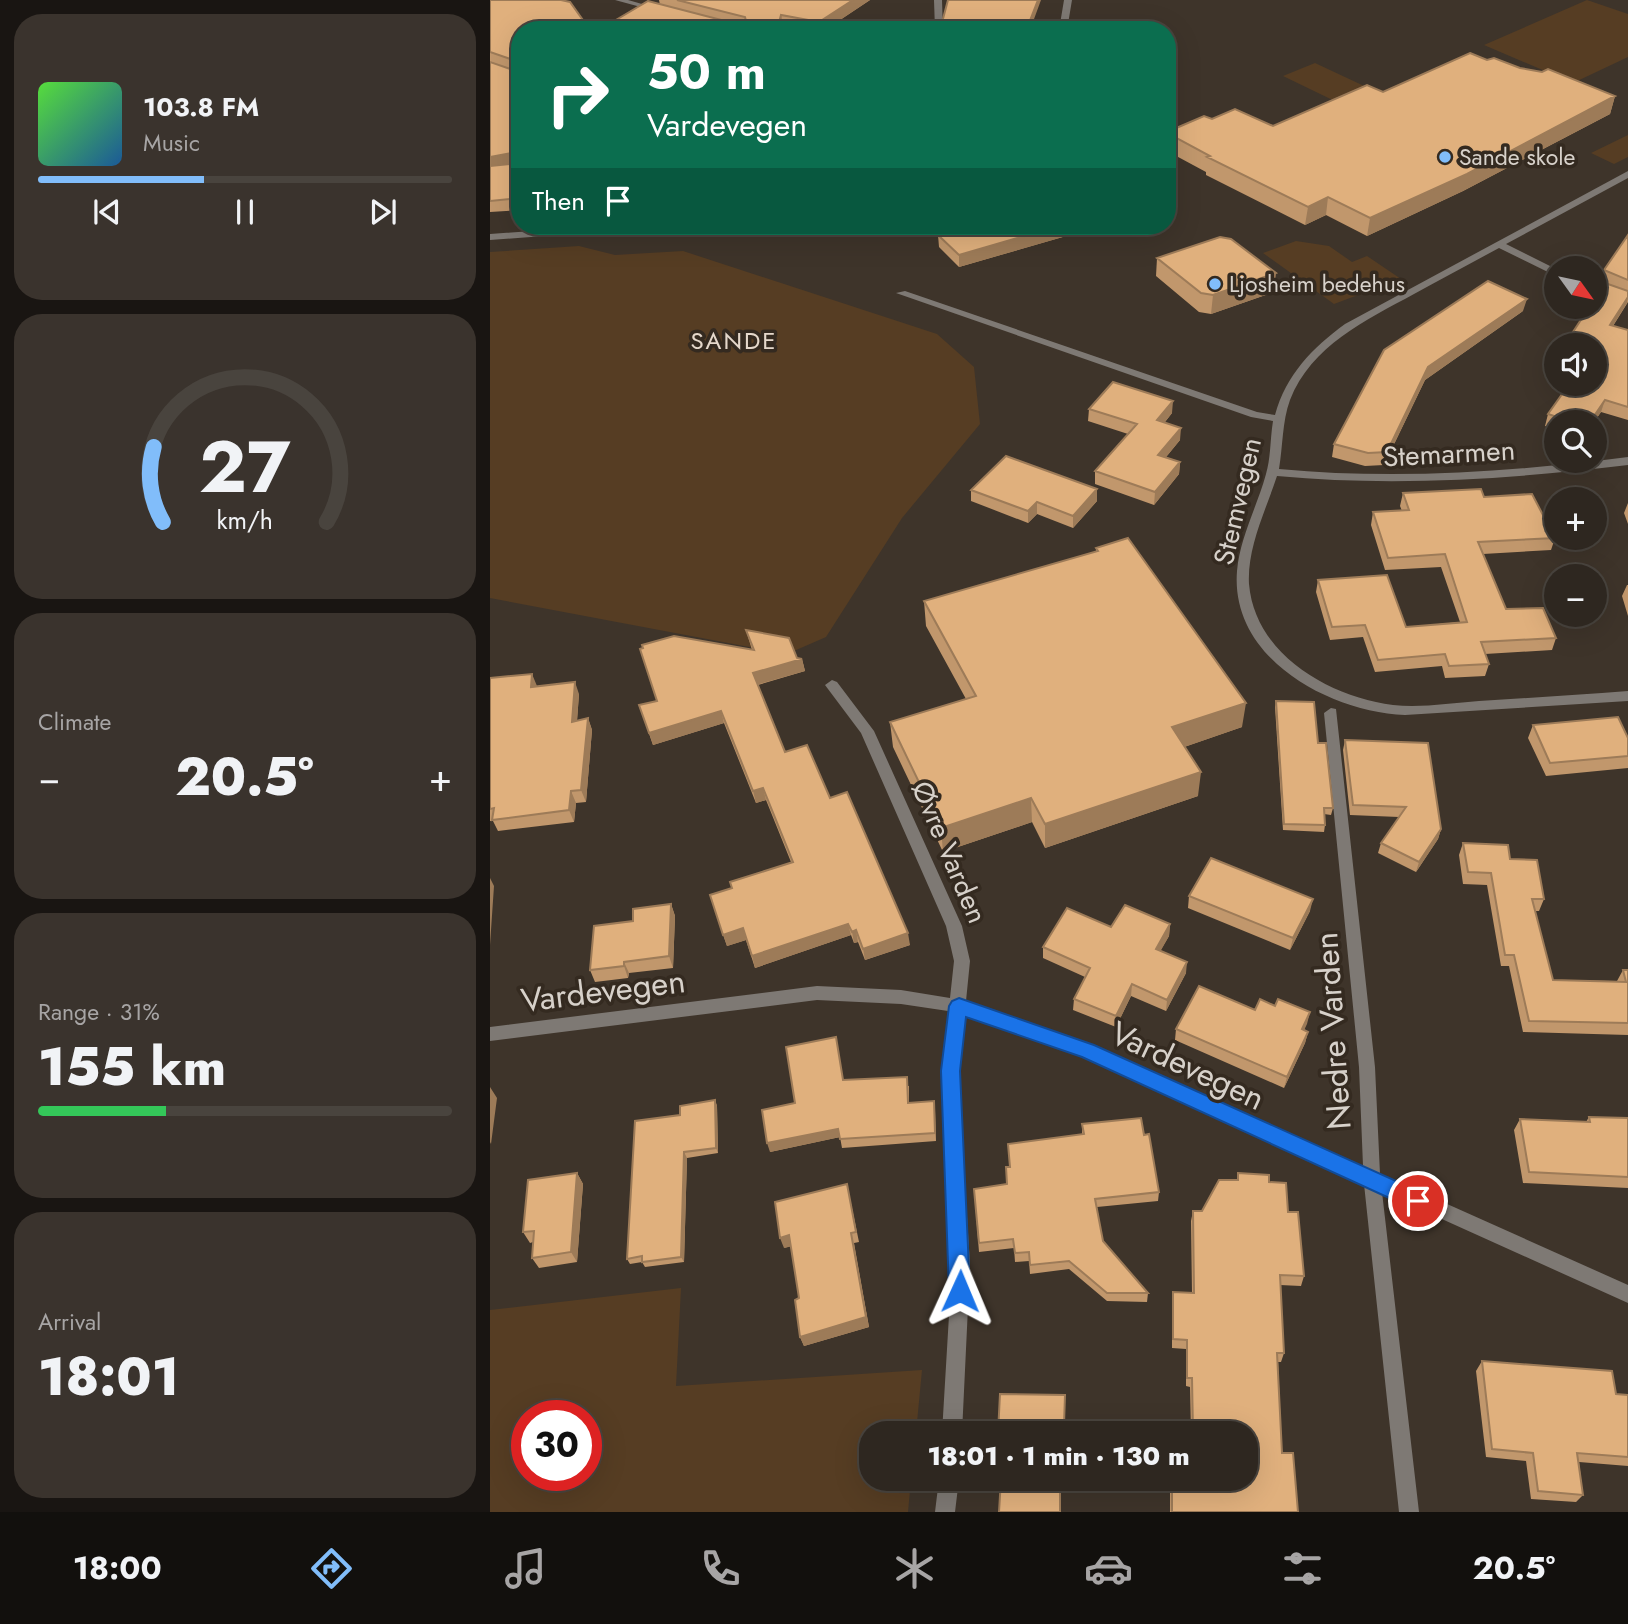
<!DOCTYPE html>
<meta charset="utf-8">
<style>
body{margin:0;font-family:Jost,sans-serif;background:#3a332d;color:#f1f3f6;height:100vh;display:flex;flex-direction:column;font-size:26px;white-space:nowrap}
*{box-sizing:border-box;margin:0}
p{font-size:23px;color:#a7a5a5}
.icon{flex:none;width:38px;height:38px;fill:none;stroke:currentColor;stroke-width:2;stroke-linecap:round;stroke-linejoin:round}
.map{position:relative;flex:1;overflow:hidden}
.panel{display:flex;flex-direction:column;gap:14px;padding:14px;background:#191512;width:490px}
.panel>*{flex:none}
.banner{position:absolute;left:21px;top:21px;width:665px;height:214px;border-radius:28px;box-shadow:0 7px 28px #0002,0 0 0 2px #49443e;background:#0b6e4f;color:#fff;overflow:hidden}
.needle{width:46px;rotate:123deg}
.controls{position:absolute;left:1054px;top:256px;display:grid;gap:14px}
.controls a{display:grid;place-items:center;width:63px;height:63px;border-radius:50%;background:#2e2720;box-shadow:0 7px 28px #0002,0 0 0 2px #49443e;font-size:35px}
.speed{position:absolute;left:21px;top:1400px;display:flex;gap:14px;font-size:35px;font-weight:700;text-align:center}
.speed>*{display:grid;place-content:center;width:91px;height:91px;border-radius:50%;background:#2e2720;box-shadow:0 7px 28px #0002,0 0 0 2px #49443e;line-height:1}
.speed .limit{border:10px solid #d22;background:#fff;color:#111}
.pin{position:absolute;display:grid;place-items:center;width:60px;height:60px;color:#fff;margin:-30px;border:4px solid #fff;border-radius:50%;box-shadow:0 2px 7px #0007}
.me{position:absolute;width:77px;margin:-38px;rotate:1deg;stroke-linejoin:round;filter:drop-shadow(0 0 5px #0008)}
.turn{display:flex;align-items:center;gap:24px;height:147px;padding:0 21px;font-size:32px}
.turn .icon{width:91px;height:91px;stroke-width:2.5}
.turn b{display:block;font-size:49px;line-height:60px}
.then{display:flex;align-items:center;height:66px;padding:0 21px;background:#0003;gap:14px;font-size:26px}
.big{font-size:52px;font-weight:800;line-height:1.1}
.panel .widget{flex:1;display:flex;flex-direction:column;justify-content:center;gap:10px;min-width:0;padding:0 24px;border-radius:28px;background:#3a332d}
.panel .dial{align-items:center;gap:0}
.dial svg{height:182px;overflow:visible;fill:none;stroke:#49443e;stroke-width:7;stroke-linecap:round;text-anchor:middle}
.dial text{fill:#f1f3f6;stroke:none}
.song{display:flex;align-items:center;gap:21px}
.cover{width:84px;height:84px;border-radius:10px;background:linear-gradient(135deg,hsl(110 70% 55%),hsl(210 70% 35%))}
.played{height:7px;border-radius:4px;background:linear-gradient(90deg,#81bdfa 40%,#49443e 40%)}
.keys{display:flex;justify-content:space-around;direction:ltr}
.heat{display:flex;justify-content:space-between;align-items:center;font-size:38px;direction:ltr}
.charge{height:10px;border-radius:5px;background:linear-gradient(90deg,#34c759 31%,#49443e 0)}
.trip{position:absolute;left:369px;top:1421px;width:399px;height:70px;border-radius:28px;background:#2e2720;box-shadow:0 7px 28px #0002,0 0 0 2px #49443e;font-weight:800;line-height:70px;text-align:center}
.menu{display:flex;height:112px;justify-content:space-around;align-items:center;background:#12100d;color:#a7a5a5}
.menu .icon{width:49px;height:49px}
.menu .on{color:#81bdfa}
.menu b{font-size:32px;color:#f1f3f6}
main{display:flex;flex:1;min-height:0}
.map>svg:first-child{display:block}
.green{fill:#563d23;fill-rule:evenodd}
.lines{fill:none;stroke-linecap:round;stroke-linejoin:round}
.minor{fill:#7e7974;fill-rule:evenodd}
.wall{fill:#c1976c}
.shaded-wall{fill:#9d7b58}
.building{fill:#e0b07d;stroke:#9d7b58;stroke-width:2}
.route{fill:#1a73e8;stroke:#114b97;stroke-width:2}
.poi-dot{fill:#81bdfa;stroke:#342a20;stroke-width:2.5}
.labels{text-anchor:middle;stroke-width:7;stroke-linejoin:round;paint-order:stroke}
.far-poi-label{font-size:23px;fill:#d7d1ca;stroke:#342a20;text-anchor:start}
.far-neighbourhood-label{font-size:24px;letter-spacing:2px;fill:#e5d8cb;stroke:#342a20}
.street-label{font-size:28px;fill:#d7d1ca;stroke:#342a20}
.near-street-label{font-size:33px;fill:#d7d1ca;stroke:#342a20}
</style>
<main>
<section class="panel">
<div class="widget">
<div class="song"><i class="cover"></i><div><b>103.8 FM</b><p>Music</p></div></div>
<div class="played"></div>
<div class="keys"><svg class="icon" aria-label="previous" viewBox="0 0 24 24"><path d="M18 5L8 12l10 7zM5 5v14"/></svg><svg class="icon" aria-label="pause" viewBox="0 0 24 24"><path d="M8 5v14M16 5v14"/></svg><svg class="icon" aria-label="next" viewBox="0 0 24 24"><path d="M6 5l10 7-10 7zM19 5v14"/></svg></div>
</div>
<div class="widget dial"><svg viewBox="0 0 100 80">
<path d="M14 69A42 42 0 1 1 86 69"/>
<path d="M14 69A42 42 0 0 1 10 36" stroke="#81bdfa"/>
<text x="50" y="56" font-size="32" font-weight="700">27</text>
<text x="50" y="72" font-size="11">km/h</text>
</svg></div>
<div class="widget"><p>Climate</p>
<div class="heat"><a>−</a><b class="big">20.5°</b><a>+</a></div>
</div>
<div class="widget"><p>Range · 31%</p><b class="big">155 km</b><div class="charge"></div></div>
<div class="widget"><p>Arrival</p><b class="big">18:01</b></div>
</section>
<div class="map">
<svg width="1138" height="1512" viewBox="0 0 1138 1512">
<rect width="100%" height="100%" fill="#3e342a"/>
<!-- green -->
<path class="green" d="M1097,0L1138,14V57L1083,83L994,45Z
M825,63L887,92L855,106L793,76Z
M1138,135V157L1124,164L1101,153Z
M806,241L839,246L862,262L877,256L911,279L844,304L773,253Z
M89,246L125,255L193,251L447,334L484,367L490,424L412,518L336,637L297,654L0,598V252Z
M191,1288L186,1386L432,1370L426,1433H382V1479H421L418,1512H0V1310ZM37,1416H96V1475H37Z"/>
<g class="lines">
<!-- minor -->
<path class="minor" d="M125,0H138L173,10L169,12Z
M444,0H452L453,30H445Z
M574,0H582L577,30H569Z
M1138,171V178L1016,244L1066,269V276L1009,248C981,263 952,279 924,294C876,320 821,346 800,400C792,422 793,446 789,469C906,480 1021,472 1138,457V465C1021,479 905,487 787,476C776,510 757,547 759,584C765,655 840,697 903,705C931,708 961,703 989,701C1038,698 1088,695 1138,691V701L915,715C840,712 740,659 747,571C750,537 767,507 776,474C781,457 780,439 783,421L761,417L406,293L415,291L767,412L785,415C796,375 822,348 855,324Z
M111,226H151L146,229L0,240V234Z
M1104,283L1138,295V301L1104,289Z
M342,680L347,682L384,731L472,926L480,961L476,1001L604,1046L873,1166L869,1067L834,713L841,708L846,709L885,1067L890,1174L1138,1285V1303L892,1192L929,1512H909L874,1184L593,1057L474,1015L468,1071L480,1265L472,1433H452L462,1265L452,1071L458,1011L411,1004L327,1000L0,1041V1027L327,986L411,990L460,998L464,961L456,926L371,733L335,685Z
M449,1479H469L465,1512H445Z"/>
</g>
<!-- wall -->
<path class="wall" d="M0,0L30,30V210L0,212Z
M169,0H380L335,30H315L293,25L291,30H114V27L170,5Z
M997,60L1030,68L1125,96L1120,114L973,191L877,236L836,215L815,225L716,175V172L677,151V132L722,119L783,126Z
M467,226H590V232L469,267L449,247L448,235Z
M1138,235V302L1123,326L1138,330V420L1111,412L1104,422H1066V429L1055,426L1058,414L1104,383V345H1078L1081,335L1115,283L1111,281L1114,270Z
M667,258L784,292L721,314L709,312L666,276Z
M1033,311L935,380L894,465L875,466L842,457L844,444L894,350Z
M599,409L682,413L675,422L690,440L676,457L690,462L689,474L664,505L605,484V471L638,434L598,421Z
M607,489V501L583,528L547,514L538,523L481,501V490Z
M913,493L994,497L1065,538L1061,550L993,554L1016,609L1066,638L1062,650L995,654L999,664L995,676L955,678L952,666L885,672L873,637L840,640L826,592L828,580L916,627L970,622L951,567L895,570L881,525L883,512L912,511L910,506Z
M1138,503V524L1134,513Z
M606,548L752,727L694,747L708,796L555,848L542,822L453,852L403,747L400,722L476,699L436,626L434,601L606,552Z
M1137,585H1138V616L1132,596Z
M256,630L307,658L312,659L315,671L268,685L295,752L340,798L420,945L375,960L368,942L364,943L361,935L265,968L256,940L237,946L220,895L242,888L301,862L276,800L266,803L234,723L163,745L149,705L167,701L262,650Z
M0,678L47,686L89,694L87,721L98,718L102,730L96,802L86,803L84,822L8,831L3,821H0Z
M786,701L828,743L843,808L841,815L834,814L835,825L834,832L793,830L785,707Z
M1043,725L1138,738V768L1056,776L1038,738Z
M855,740L951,829L948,839L926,872L888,853L891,843L909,817L860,815L853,750Z
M973,843L1020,859L1054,899L1049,911H1045L1063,980L1127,981L1133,970H1138V1035L1033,1032L1019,966H1011L997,885L973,884L969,855Z
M699,896L820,911L800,950L698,908Z
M181,904L185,916L183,968L139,973L138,978L105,982L100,970Z
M680,924L679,936L670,951L696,973L676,1011L641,996L626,1027L583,1010L584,999L595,977L553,958V947L621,927Z
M785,1006L820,1012L814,1030L818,1032L815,1043L794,1088L685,1040L686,1029Z
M354,1080L419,1086V1103L445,1110L446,1141L352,1148L350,1137L280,1152L305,1103Z
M225,1100L227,1106L228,1153L197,1158L194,1262L155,1267L152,1262L140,1264L137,1259L190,1115Z
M1099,1117L1138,1118V1188L1033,1183L1024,1130L1030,1119L1096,1122Z
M592,1124L654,1135L669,1192L668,1201L607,1207L613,1241L658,1293L657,1302L617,1301L579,1269L540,1274L539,1261L525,1262L524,1248L489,1252L484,1189L517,1184L520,1167L592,1135Z
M87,1173L93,1184L87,1262L49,1268L42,1258L43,1242L40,1243L33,1232Z
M748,1173L779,1182L798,1212L814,1276L811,1286L790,1285L794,1353L791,1362H788L792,1453L808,1512H680V1479H756V1433H701L700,1387L696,1386V1349L682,1348V1302L683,1292L702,1293L701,1221L703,1211H712L747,1180Z
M357,1184L369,1242L364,1243L379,1327L314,1346L310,1337L309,1298L301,1246L294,1248Z
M992,1361L1126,1394L1138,1395V1466L1089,1462L1093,1495L1086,1502L1041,1499L1036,1461L996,1457L986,1371Z"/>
<!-- shaded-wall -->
<path class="shaded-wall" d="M363,0H380L335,30H330L329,22Z
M548,0H551L540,30H531Z
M291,15L293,25L291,30H287Z
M1125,96L1120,114L973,191L877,236L880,218Z
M26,152L30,163L0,169V157Z
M838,197L836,215L815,225L818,207Z
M569,226H590V232L469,267V255Z
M786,273L784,292L721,314L723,295Z
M1138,297L1137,303L1116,337L1120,325Z
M1037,299L1033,311L935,380L894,465L897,452L938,367Z
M1115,400L1111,412L1104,422H1100Z
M683,401L682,413L667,432V420Z
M691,428L690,440L668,467V455Z
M690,462L689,474L664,505L665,492Z
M607,489V501L583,528V516Z
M547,502V514L538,523V511Z
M312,659L315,671L266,685L263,673Z
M42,674L47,686L46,699L41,687Z
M85,682L89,694L86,734L82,722Z
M756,703L752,727L680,752L682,727Z
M231,711L234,723L163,745L159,733Z
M98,718L102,730L96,802L91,790Z
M711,772L708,796L555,848V824Z
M273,788L276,800L266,803L263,791Z
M81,791L86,803L84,822L79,810Z
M541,798L542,822L453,852L451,828Z
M951,829L948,839L926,872L929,862Z
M0,878L4,886L0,945Z
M823,899L820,911L800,950L803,938Z
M181,904L185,916L183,968L179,956Z
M358,924L361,935L265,968L262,956Z
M680,924L679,936L665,961L666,949Z
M253,928L256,940L237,946L233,935Z
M366,930L368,942L364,943L362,932Z
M418,933L420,945L375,960L373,949Z
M134,962L139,973L138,978L134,966Z
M697,962L696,973L676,1011L677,1000Z
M642,984L641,996L626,1027V1016Z
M820,1012L817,1024L809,1041L812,1029Z
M818,1032L815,1043L794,1088L797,1077Z
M0,1087L7,1098L1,1144L0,1142Z
M225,1100L227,1106L228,1153L226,1148Z
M348,1129L350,1137L280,1152L277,1143Z
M194,1152L197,1158L194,1262L191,1257Z
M87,1173L93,1184L87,1262L81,1252Z
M361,1233L379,1327L314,1346L310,1337Z
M299,1235L303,1246L294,1248L290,1238Z"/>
<!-- building -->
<path class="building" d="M0,0H71L80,2L100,30H30V198L0,201V166L29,163L26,152L0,157V62L26,71L30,68L29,62L0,52Z
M187,0H363L329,22L291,15L287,30H126L114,27L158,1L239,22L256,21L255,17Z
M458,0H548L539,23L531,30H450Z
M980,53L997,60L1004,58L1030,68L1052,72L1058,69L1125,96L977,174L880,218L838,197L818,207L717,157L720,156L677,133V132L714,116L722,119L745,109L783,126L877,85L893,92Z
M467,226H569L469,255L448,235Z
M1138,235V280L1114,270Z
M730,237L741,239L786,273L723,295L711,293L667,258Z
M998,281L1037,299L938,367L897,452L878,453L844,444L894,350Z
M1115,283L1138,291V297L1120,325L1138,330V407L1115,400L1100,422H1082L1058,414L1080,383H1104V345H1101L1103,342L1081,335L1100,306H1104V300Z
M623,382L683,401L667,420L691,428L668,455L690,462L665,492L605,471L647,424L599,409Z
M516,456L607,489L583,516L547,502L538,511L481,490Z
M991,489L994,497L1042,494L1065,538L988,542L1016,609L1053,608L1066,638L991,642L999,664L959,666L955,654L888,660L875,625L842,627L828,580L897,575L916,627L977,622L955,554L898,558L883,512L919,510L913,493Z
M638,538L756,703L682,727L711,772L555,824L541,798L451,828L400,722L486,696L434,601L608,551L606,548Z
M256,630L299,638L307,658L312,659L263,673L295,752L317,745L340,798L357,792L418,933L373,949L366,930L362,932L358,924L262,956L253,928L233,935L220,895L242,888L240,882L303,862L273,788L263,791L231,711L159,733L149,705L167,701L150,649L153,648L152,645L184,636L264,650Z
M42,674L41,687L85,682L82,722L98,718L91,790L81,791L79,810L2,820L4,808L0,809V678Z
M786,701L824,702L828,743H836L843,808H834L835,825L794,824Z
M1128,717L1138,738V756L1060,763L1043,725Z
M855,740L938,743L951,829L929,862L891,843L916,807L863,805Z
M973,843L1018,845L1020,859L1047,860L1054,899H1042L1063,980L1136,982L1133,970H1138V1023L1039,1021L1024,955H1015L1001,873L978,872Z
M721,858L823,899L803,938L699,896Z
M181,904L179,956L134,962V966L100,970L104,926L143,921V909Z
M635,905L680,924L666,949L697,962L677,1000L642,984L626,1016L584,999L600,968L553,947L577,908L621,927Z
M709,986L765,1010L770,999L785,1006L788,999L820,1012L812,1029L818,1032L797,1077L686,1029Z
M346,1037L353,1080L417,1077L418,1103L444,1101L445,1133L350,1139L348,1129L277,1143L272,1110L305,1103L296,1047Z
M225,1100L226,1148L194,1152L191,1257L152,1262V1256L137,1259L145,1121L190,1115V1106Z
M1099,1117L1138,1118V1177L1039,1172L1030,1119L1100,1122Z
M651,1118L654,1135L659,1134L669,1192L605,1199L613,1241L658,1293H617L579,1261L540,1265L539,1252L525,1253L523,1239L489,1243L484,1189L517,1184L516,1167H520L518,1144L594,1134L592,1124Z
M87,1173L81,1252L42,1258L44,1231L33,1232L38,1180Z
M748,1173L779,1175V1182L796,1183L798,1212H808L814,1276L790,1275L794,1353H787L792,1453H803L808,1512H682V1479H756V1433H703L702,1378H697V1340L683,1339V1292L704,1293L703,1211H712L729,1180H748Z
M357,1184L366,1232L361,1233L376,1317L310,1337L305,1300L309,1298L299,1235L290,1238L285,1202Z
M992,1361L1122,1371L1126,1394L1138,1395V1457L1087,1453L1093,1495L1048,1491L1043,1453L1002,1449Z
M510,1394L575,1395L574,1425H584V1433H508Z
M511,1479H570V1512H509Z"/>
<!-- route -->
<path class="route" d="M469,998L604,1045L935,1194L938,1201L935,1208L928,1211L921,1208L592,1057L476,1017L470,1071L480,1291L477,1298L470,1301L462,1298L459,1291L451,1071L459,1006L462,1001Z"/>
<!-- markers -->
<g class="poi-dot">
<circle cx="955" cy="157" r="7"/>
<circle cx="725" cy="284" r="7"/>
</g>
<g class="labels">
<!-- far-poi labels -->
<g class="far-poi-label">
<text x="969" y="165">Sande skole</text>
<text x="739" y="292">Ljosheim bedehus</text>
</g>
<!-- far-neighbourhood labels -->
<g class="far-neighbourhood-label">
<text x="244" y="349">SANDE</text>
</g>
<!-- street labels -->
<g class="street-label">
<text transform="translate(959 453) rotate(-3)" y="10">Stemarmen</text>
<text transform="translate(747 501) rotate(-77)" y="10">Stemvegen</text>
<text transform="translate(460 852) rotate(67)" y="10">Øvre Varden</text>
</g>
<!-- near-street labels -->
<g class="near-street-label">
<text transform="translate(113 990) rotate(-7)" y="12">Vardevegen</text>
<text transform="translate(842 1031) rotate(-94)" y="12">Nedre Varden</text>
<text transform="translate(698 1065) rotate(25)" y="12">Vardevegen</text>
</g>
</g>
</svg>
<div class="controls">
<a><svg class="needle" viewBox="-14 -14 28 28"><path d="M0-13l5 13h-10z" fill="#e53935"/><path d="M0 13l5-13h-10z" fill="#a7a5a5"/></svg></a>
<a><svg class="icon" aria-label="sound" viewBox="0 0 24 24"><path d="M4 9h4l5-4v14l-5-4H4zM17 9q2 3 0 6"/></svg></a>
<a><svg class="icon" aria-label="search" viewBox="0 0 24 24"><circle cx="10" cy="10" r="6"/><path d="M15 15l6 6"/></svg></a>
<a>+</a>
<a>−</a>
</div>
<div class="speed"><div class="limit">30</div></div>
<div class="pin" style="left:928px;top:1201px;background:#d93025"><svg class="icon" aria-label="arrive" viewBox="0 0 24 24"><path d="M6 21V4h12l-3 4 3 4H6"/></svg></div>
<svg class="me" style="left:470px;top:1291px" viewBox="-20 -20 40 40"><path d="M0-17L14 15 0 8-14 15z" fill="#1a73e8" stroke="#fff" stroke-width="4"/></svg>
<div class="trip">18:01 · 1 min · 130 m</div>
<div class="banner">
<div class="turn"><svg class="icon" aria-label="right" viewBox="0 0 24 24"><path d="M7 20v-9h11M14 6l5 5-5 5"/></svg><div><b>50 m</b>Vardevegen</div></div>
<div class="then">Then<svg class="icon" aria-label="arrive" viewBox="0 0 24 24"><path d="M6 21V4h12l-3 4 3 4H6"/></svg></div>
</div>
</div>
</main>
<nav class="menu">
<b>18:00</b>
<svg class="icon on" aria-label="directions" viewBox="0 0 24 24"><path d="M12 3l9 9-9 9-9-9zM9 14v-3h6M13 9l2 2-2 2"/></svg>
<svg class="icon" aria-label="music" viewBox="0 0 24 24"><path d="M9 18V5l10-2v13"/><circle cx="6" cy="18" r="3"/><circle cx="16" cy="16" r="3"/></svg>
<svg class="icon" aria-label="phone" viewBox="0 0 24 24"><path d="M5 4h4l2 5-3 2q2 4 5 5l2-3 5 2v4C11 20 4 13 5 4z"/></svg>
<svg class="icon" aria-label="climate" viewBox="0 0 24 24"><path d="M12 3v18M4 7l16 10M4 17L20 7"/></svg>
<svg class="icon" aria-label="car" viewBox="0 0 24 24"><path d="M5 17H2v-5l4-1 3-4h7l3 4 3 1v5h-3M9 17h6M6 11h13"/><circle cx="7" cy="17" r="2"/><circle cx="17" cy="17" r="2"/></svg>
<svg class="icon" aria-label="filters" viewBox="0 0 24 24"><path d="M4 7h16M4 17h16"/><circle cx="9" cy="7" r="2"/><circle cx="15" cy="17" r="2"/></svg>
<b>20.5°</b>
</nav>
